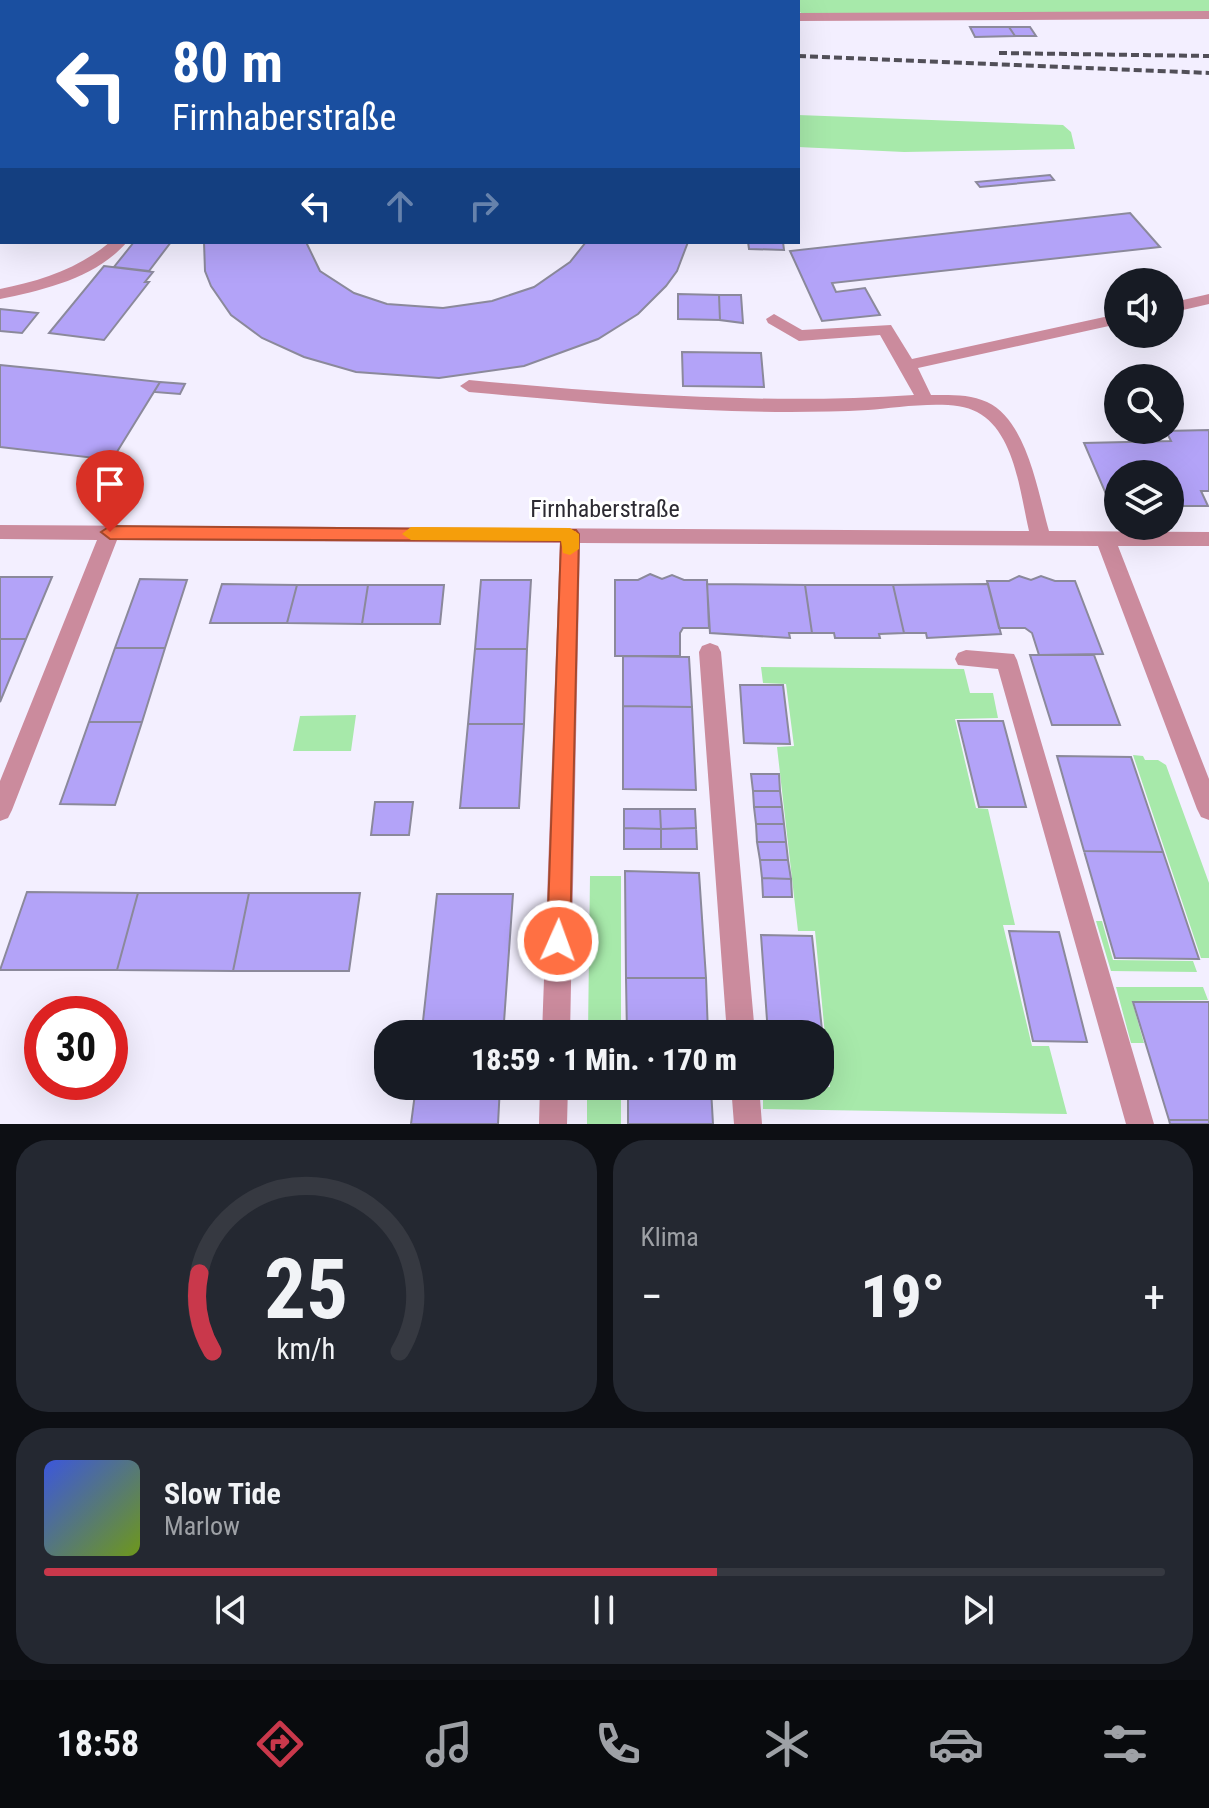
<!DOCTYPE html>
<html lang="de">
<meta charset="utf-8">
<style>
body{margin:0;font-family:"Roboto Condensed",sans-serif;background:#242831;color:#f1f3f6;height:100vh;display:flex;flex-direction:column;font-size:30px;white-space:nowrap}
*{box-sizing:border-box;margin:0}
p{font-size:26px;color:#9ea1a6}
.icon{flex:none;width:44px;height:44px;fill:none;stroke:currentColor;stroke-width:2;stroke-linecap:round;stroke-linejoin:round}
.map{position:relative;height:1124px;overflow:hidden}
.sheet{display:flex;flex-direction:column;gap:16px;padding:16px;background:#0d0f14;flex:1}
.sheet>*{flex:none}
.guide{position:absolute;left:0px;top:0px;width:800px;height:244px;box-shadow:0 8px 32px #0002;background:#1a4fa0;color:#fff;overflow:hidden}
.fabs{position:absolute;left:1104px;top:268px;display:grid;gap:16px}
.fabs a{display:grid;place-items:center;width:80px;height:80px;border-radius:50%;background:#171b24;box-shadow:0 8px 32px #0002;font-size:40px}
.speed{position:absolute;left:24px;top:996px;display:flex;gap:16px;font-size:40px;font-weight:700;text-align:center}
.speed>*{display:grid;place-content:center;width:104px;height:104px;border-radius:50%;background:#171b24;box-shadow:0 8px 32px #0002;line-height:1}
.speed .limit{border:12px solid #d22;background:#fff;color:#111}
.pin{position:absolute;display:grid;place-items:center;width:68px;height:68px;color:#fff;margin:-82px -34px;border-radius:50% 50% 50% 0;rotate:-45deg;box-shadow:0 0 8px #0007}
.pin .icon{rotate:45deg}
.me{position:absolute;width:88px;margin:-44px;rotate:2deg;stroke-linejoin:round;filter:drop-shadow(0 0 6px #0008)}
.turn{display:flex;align-items:center;gap:28px;height:168px;padding:0 40px;font-size:36px}
.turn .icon{width:104px;height:104px;stroke-width:2.5}
.turn b{display:block;font-size:56px;line-height:68px}
.lanes{display:flex;align-items:center;height:76px;padding:0 40px;background:#0003;justify-content:center;gap:40px;direction:ltr}
.lanes .off{opacity:.35}
.big{font-size:60px;font-weight:800;line-height:1.1}
.sheet .tile{flex:1;display:flex;flex-direction:column;justify-content:center;gap:12px;min-width:0;padding:0 28px;border-radius:32px;background:#242831}
.sheet .dial{align-items:center;gap:0}
.dial svg{height:208px;overflow:visible;fill:none;stroke:#363941;stroke-width:7;stroke-linecap:round;text-anchor:middle}
.dial text{fill:#f1f3f6;stroke:none}
.song{display:flex;align-items:center;gap:24px}
.cover{width:96px;height:96px;border-radius:12px;background:linear-gradient(135deg,hsl(230 70% 55%),hsl(80 70% 35%))}
.played{height:8px;border-radius:4px;background:linear-gradient(90deg,#c9384b 60%,#363941 60%)}
.keys{display:flex;justify-content:space-around;direction:ltr}
.heat{display:flex;justify-content:space-between;align-items:center;font-size:44px;direction:ltr}
.sheet .tiles{flex:1;display:grid;gap:16px;grid-template-columns:1fr 1fr}
.tile:last-child{grid-column:span 2}
.trip{position:absolute;left:374px;top:1020px;width:460px;height:80px;border-radius:32px;background:#171b24;box-shadow:0 8px 32px #0002;font-weight:800;line-height:80px;text-align:center}
.dock{display:flex;height:128px;justify-content:space-around;align-items:center;background:#090b0e;color:#9ea1a6}
.dock .icon{width:56px;height:56px}
.dock .current{color:#c9384b}
.dock b{font-size:36px;color:#f1f3f6}
.map>svg:first-child{display:block}
.green{fill:#a7e9aa}
.building{fill:#b3a3f8;stroke:#8b899b;stroke-width:2}
.lines{fill:none;stroke-linecap:round;stroke-linejoin:round}
.minor{fill:#cb8b9d;fill-rule:evenodd}
.rail{stroke:#514f58;stroke-width:4;stroke-dasharray:8 4;stroke-linecap:butt}
.route{fill:#ff7043;stroke:#a6492c;stroke-width:2}
.slow{fill:#f59e0b}
.labels{text-anchor:middle;stroke-width:6;stroke-linejoin:round;paint-order:stroke}
.street-label{font-size:24px;fill:#2c2a32;stroke:#fff}
</style>
<div class="map">
<svg width="1209" height="1124" viewBox="0 0 1209 1124">
<rect width="100%" height="100%" fill="#f3efff"/>
<!-- green -->
<path class="green" d="M788,0H1209V15L805,17L798,10V2Z
M798,115L1063,125L1071,132L1075,149L904,152L798,147Z
M761,667L964,669L970,693H993L998,718L955,719L976,808L988,809L1015,925H1003L1032,1046H1049L1067,1114L763,1109V1090L830,1087L815,931H798L777,747L794,746L786,684L763,683Z
M356,715L351,751H293L300,716Z
M1133,755L1143,756L1145,760H1158L1166,765L1209,883V958H1201Z
M590,876H621V1034H588Z
M1096,921H1102L1113,960L1193,961L1197,972L1111,971Z
M1116,987H1203L1208,1000L1132,1001L1144,1043H1131Z
M587,1086H621V1124H587Z"/>
<!-- building -->
<path class="building" d="M970,27H1009L1015,36L975,37Z
M1009,27H1030L1036,36H1015Z
M1050,175L1054,180L980,187L976,182Z
M1130,213L1160,247L832,283L836,292L865,288L880,315L822,321L790,251Z
M134,242H171L149,271L114,267Z
M204,242H306L320,271L354,293L387,304L443,308L492,301L534,287L570,262L586,242H688L677,271L666,286L638,314L598,339L524,366L439,378L356,372L304,357L262,338L231,315L211,286L205,271Z
M748,242H783L784,250L749,249Z
M104,266L153,272L145,282H149L104,340L49,333Z
M678,294L719,295L720,320L678,319Z
M719,295H741L743,323L720,320Z
M0,309L38,313L22,333L0,331Z
M682,352L761,353L764,387L683,386Z
M0,365L50,370L160,382L112,460L0,447Z
M160,382L185,384L180,394L154,392Z
M1209,430V491H1201L1208,506H1170V474H1118V507L1112,508L1084,443L1171,441L1166,431Z
M650,574L662,579L672,575L684,580H707L709,628H683L680,633V656H615V580H638Z
M1019,576L1031,580L1041,576L1055,581H1075L1103,654L1039,655L1032,633L1025,628H999L987,581H1009Z
M0,577H52L26,639H0Z
M140,579L187,580L165,648H115Z
M481,580H531L527,649H475Z
M222,584L297,585L287,623H210Z
M707,584L805,585L812,633H789L790,638L710,633Z
M988,584L1001,634L927,638L926,633H904L893,585Z
M297,585H368L362,624L287,623Z
M368,585H444L440,624H362Z
M805,585H893L904,633L879,634L880,638H835L834,633H812Z
M0,639H26L0,702Z
M115,648H165L142,722H89Z
M475,649H527L524,724H468Z
M1030,655H1094L1120,725H1052Z
M623,656L689,657L692,707L623,706Z
M740,685H783L790,744L744,743Z
M623,706L692,707L696,790L623,789Z
M958,721H1003L1026,807H979Z
M89,722H142L115,805L60,804Z
M468,724H524L519,808H460Z
M1057,756L1131,757L1163,852L1084,851Z
M751,774H779L780,791H753Z
M753,791H780L782,807H754Z
M375,802H413L409,835H371Z
M754,807H782L784,824H756Z
M624,809H660L661,829L624,828Z
M660,809H695L696,828L661,829Z
M756,824H784L786,842H757Z
M624,828L661,829V849H624Z
M696,828L697,849H661V829Z
M757,842H786L788,860H760Z
M1084,851L1163,852L1199,959L1115,958Z
M760,860H788L791,879L762,878Z
M625,871L699,873L706,978H626Z
M762,878L791,879L792,897H763Z
M27,892L138,893L117,970H0Z
M138,893H249L233,971L117,970Z
M249,893H360L349,971H233Z
M437,894H513L504,1022L423,1021Z
M1009,931L1059,932L1087,1042L1033,1041Z
M761,935L812,936L824,1049H820V1034H768Z
M626,978H706L708,1034H627Z
M1133,1002H1209V1120H1169Z
M423,1021L504,1022L503,1034H422Z
M416,1086H500L498,1124H411Z
M628,1086H711V1089H628Z
M628,1089H711L713,1124H628Z
M1169,1120H1209V1124H1170Z"/>
<g class="lines">
<!-- minor -->
<path class="minor" d="M521,0H545L547,2H523Z
M569,0H581V2H569Z
M782,0H794L796,2H784Z
M1209,11V19L798,21V13Z
M0,55H2V63H0Z
M110,242H127C96,278 44,290 0,299V289C40,281 78,269 110,242Z
M1209,294V304L1170,313V303Z
M774,314L802,330L891,325L912,359L1118,314V324L918,368L931,395C950,395 970,394 987,402C1027,420 1038,493 1049,531L1209,532V546H1118L1209,779V820L1201,817L1197,809L1098,546L580,543L570,1034H542L560,543L117,540L12,810L8,818L0,821V781L97,540L0,539V525L1029,531C1020,493 1015,432 977,412C952,398 896,408 868,410C735,417 602,404 469,392L460,386L469,380C617,394 765,405 914,395L880,335L799,341L768,323L766,319Z
M710,643L718,646L721,652L755,1034H727L699,652L702,646Z
M966,650L1014,654L1017,660L1154,1124H1126L998,669L958,665L955,659L958,653Z
M540,1086H568L567,1124H539Z
M731,1086H759L762,1124H734Z"/>
<!-- rail -->
<path class="rail" d="M9,0L33,2
M198,0L219,2
M999,53L1209,56
M798,56L1209,73"/>
</g>
<!-- route -->
<path class="route" d="M110,526L576,530L579,534L570,941L567,950L558,953L550,950L547,941L561,541L110,539L101,532Z"/>
<!-- slow -->
<path class="slow" d="M411,527L570,528L579,534V549L570,555L563,553L561,541L411,540L402,534Z"/>
<g class="labels">
<!-- street labels -->
<g class="street-label">
<text x="605" y="517">Firnhaberstraße</text>
</g>
</g>
</svg>
<div class="fabs">
<a><svg class="icon" aria-label="sound" viewBox="0 0 24 24"><path d="M4 9h4l5-4v14l-5-4H4zM17 9q2 3 0 6"/></svg></a>
<a><svg class="icon" aria-label="search" viewBox="0 0 24 24"><circle cx="10" cy="10" r="6"/><path d="M15 15l6 6"/></svg></a>
<a><svg class="icon" aria-label="layers" viewBox="0 0 24 24"><path d="M12 4l9 5-9 5-9-5zM3 14l9 5 9-5"/></svg></a>
</div>
<div class="speed"><div class="limit">30</div></div>
<div class="pin" style="left:110px;top:532px;background:#d93025"><svg class="icon" aria-label="arrive" viewBox="0 0 24 24"><path d="M6 21V4h12l-3 4 3 4H6"/></svg></div>
<svg class="me" style="left:558px;top:941px" viewBox="-20 -20 40 40"><circle r="17" fill="#ff7043" stroke="#fff" stroke-width="3"/><path d="M0-11L8 9 0 5-8 9z" fill="#fff"/></svg>
<div class="trip">18:59 · 1 Min. · 170 m</div>
<div class="guide">
<div class="turn"><svg class="icon" aria-label="left" viewBox="0 0 24 24"><path d="M17 20v-9H6M10 6l-5 5 5 5"/></svg><div><b>80 m</b>Firnhaberstraße</div></div>
<div class="lanes"><svg class="icon" aria-label="left" viewBox="0 0 24 24"><path d="M17 20v-9H6M10 6l-5 5 5 5"/></svg><svg class="icon off" aria-label="ahead" viewBox="0 0 24 24"><path d="M12 20V5M6 11l6-6 6 6"/></svg><svg class="icon off" aria-label="right" viewBox="0 0 24 24"><path d="M7 20v-9h11M14 6l5 5-5 5"/></svg></div>
</div>
</div>
<section class="sheet">
<div class="tiles">
<div class="tile dial"><svg viewBox="0 0 100 80">
<path d="M14 69A42 42 0 1 1 86 69"/>
<path d="M14 69A42 42 0 0 1 9 39" stroke="#c9384b"/>
<text x="50" y="56" font-size="32" font-weight="700">25</text>
<text x="50" y="72" font-size="11">km/h</text>
</svg></div>
<div class="tile"><p>Klima</p>
<div class="heat"><a>−</a><b class="big">19°</b><a>+</a></div>
</div>
<div class="tile">
<div class="song"><i class="cover"></i><div><b>Slow Tide</b><p>Marlow</p></div></div>
<div class="played"></div>
<div class="keys"><svg class="icon" aria-label="previous" viewBox="0 0 24 24"><path d="M18 5L8 12l10 7zM5 5v14"/></svg><svg class="icon" aria-label="pause" viewBox="0 0 24 24"><path d="M8 5v14M16 5v14"/></svg><svg class="icon" aria-label="next" viewBox="0 0 24 24"><path d="M6 5l10 7-10 7zM19 5v14"/></svg></div>
</div>
</div>
</section>
<nav class="dock">
<b>18:58</b>
<svg class="icon current" aria-label="directions" viewBox="0 0 24 24"><path d="M12 3l9 9-9 9-9-9zM9 14v-3h6M13 9l2 2-2 2"/></svg>
<svg class="icon" aria-label="music" viewBox="0 0 24 24"><path d="M9 18V5l10-2v13"/><circle cx="6" cy="18" r="3"/><circle cx="16" cy="16" r="3"/></svg>
<svg class="icon" aria-label="phone" viewBox="0 0 24 24"><path d="M5 4h4l2 5-3 2q2 4 5 5l2-3 5 2v4C11 20 4 13 5 4z"/></svg>
<svg class="icon" aria-label="climate" viewBox="0 0 24 24"><path d="M12 3v18M4 7l16 10M4 17L20 7"/></svg>
<svg class="icon" aria-label="car" viewBox="0 0 24 24"><path d="M5 17H2v-5l4-1 3-4h7l3 4 3 1v5h-3M9 17h6M6 11h13"/><circle cx="7" cy="17" r="2"/><circle cx="17" cy="17" r="2"/></svg>
<svg class="icon" aria-label="filters" viewBox="0 0 24 24"><path d="M4 7h16M4 17h16"/><circle cx="9" cy="7" r="2"/><circle cx="15" cy="17" r="2"/></svg>
</nav>
